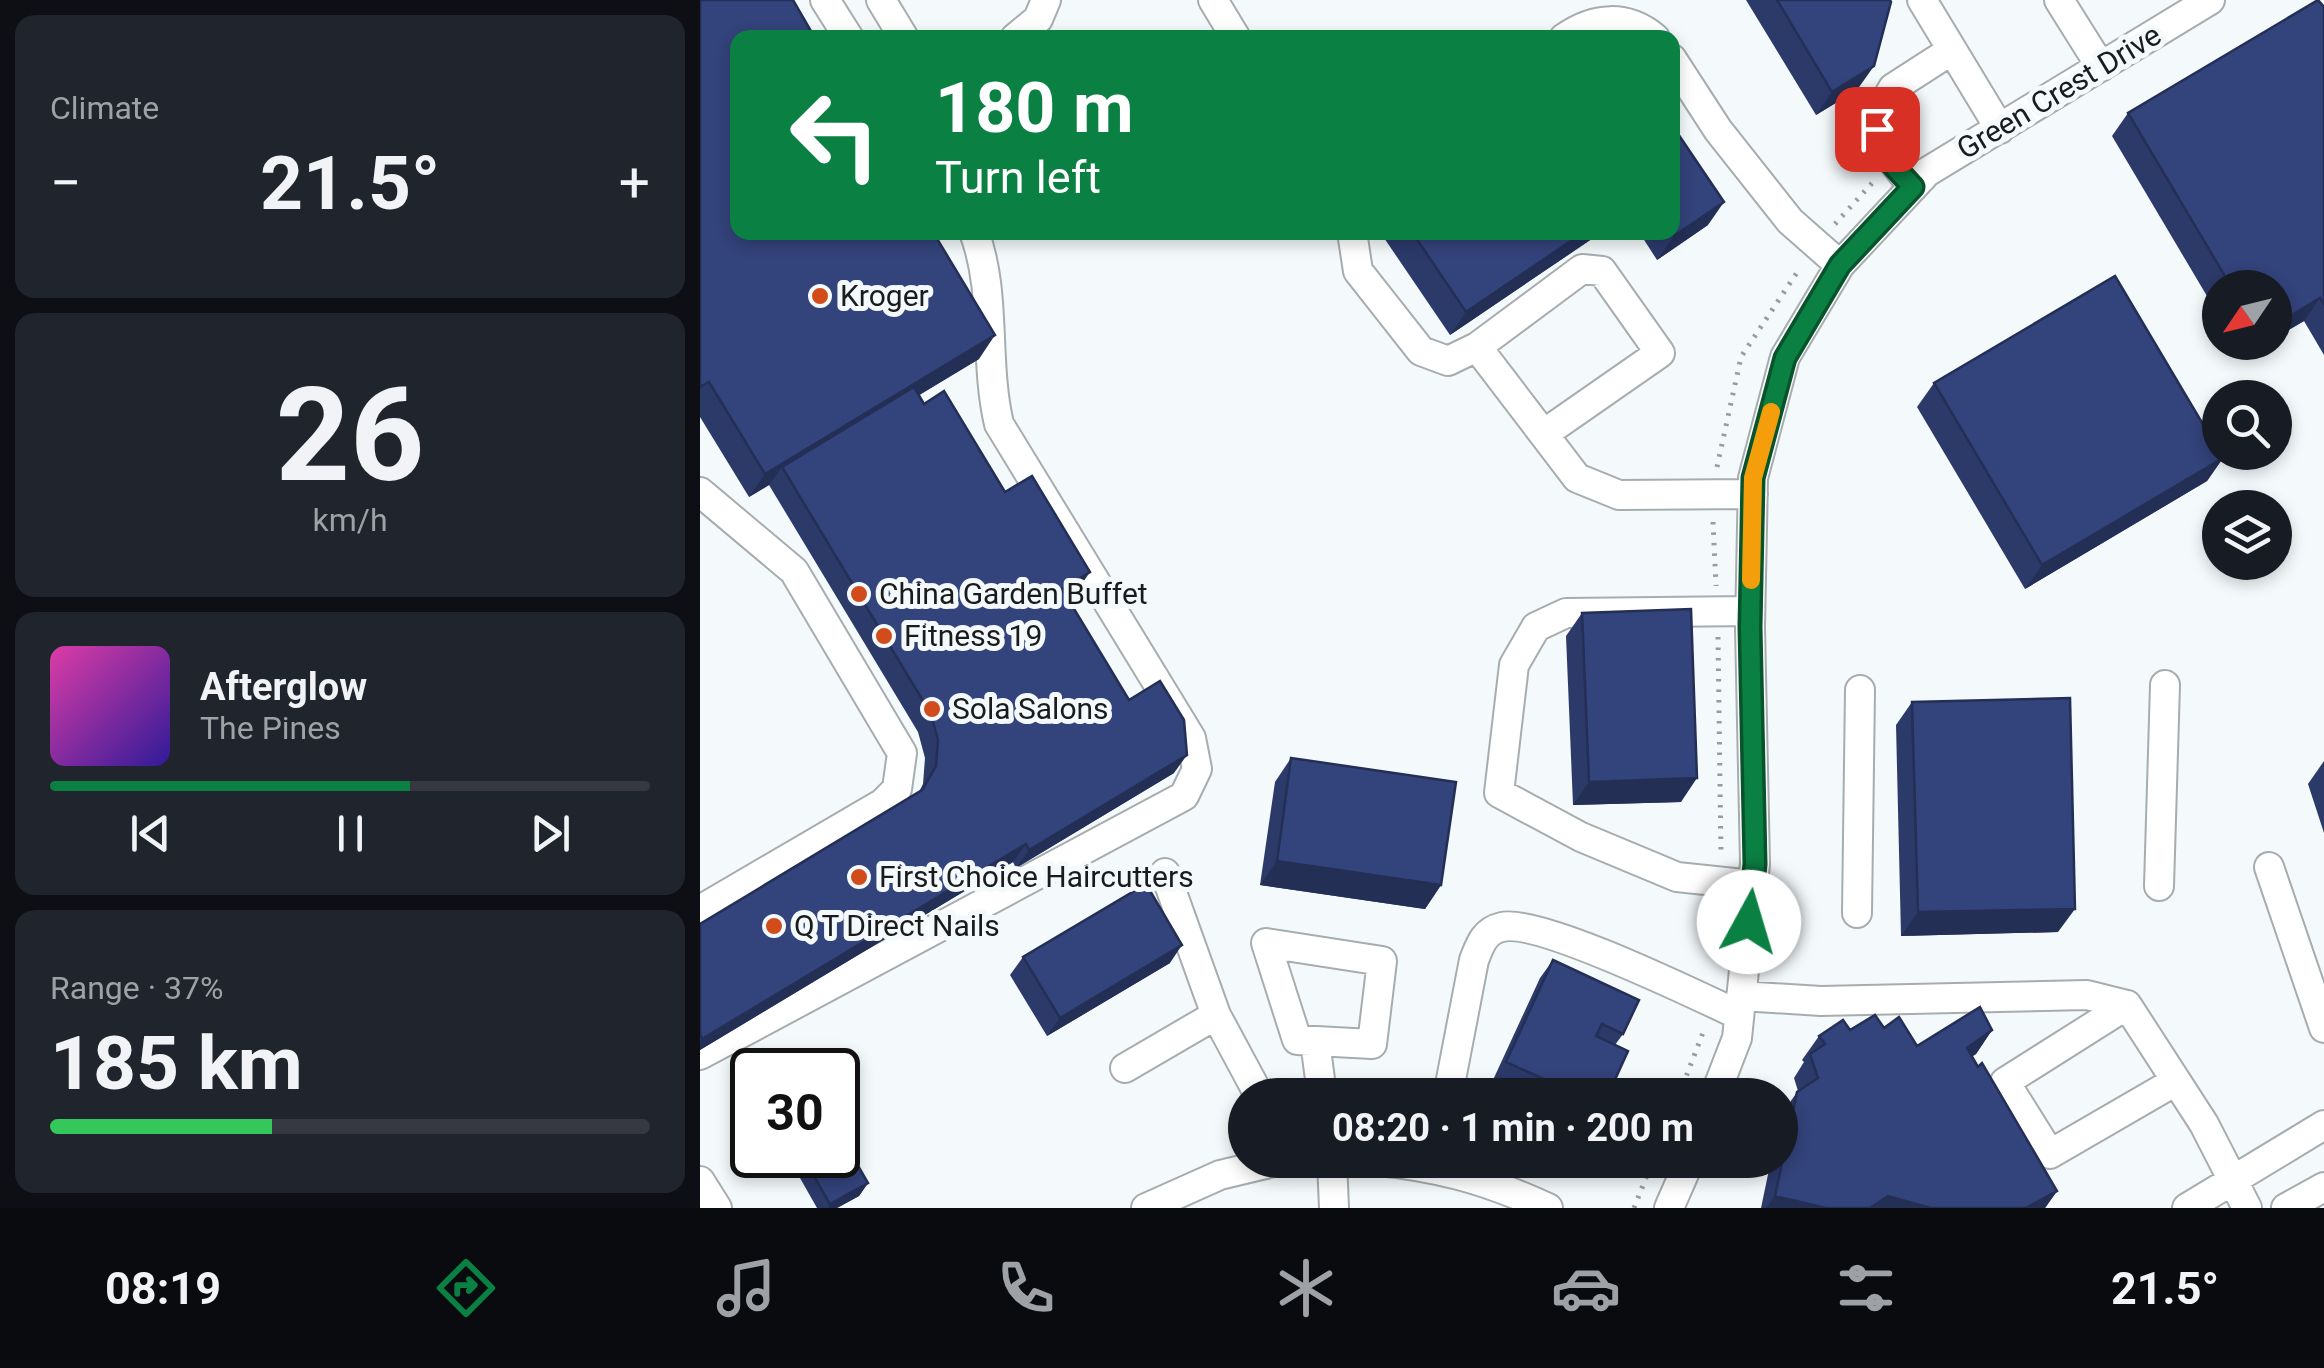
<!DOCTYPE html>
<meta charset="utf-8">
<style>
body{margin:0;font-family:Roboto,sans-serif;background:#20242c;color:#f1f3f6;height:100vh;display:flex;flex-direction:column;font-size:38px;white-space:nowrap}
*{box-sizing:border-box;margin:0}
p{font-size:32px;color:#9ea1a6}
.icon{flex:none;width:55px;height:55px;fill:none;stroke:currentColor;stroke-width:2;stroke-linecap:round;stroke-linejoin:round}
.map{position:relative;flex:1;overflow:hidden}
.side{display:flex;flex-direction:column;gap:15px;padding:15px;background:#0d0f14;width:700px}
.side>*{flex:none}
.hud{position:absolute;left:30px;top:30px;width:950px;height:210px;border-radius:20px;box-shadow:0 5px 15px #0003;background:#0b8043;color:#fff;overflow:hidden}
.needle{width:65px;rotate:235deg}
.fabs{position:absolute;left:1502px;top:270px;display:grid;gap:20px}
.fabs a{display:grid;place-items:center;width:90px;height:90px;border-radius:50%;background:#171b24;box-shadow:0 5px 15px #0003;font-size:50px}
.speed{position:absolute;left:30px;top:1048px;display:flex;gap:20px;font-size:50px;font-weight:700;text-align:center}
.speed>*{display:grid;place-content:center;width:130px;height:130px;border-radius:50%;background:#171b24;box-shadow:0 5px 15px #0003;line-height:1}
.speed .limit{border:5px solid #111;border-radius:15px;background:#fff;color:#111}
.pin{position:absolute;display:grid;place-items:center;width:85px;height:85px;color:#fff;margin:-42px;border-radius:20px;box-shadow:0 5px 15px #0006}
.me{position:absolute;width:110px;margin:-55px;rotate:6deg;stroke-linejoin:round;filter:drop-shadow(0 0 8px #0008)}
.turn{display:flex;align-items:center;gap:35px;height:210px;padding:0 40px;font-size:45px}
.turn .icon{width:130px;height:130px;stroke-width:2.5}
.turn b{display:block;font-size:70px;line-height:85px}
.big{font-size:75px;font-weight:700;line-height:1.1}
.side .widget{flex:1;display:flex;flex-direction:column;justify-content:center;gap:15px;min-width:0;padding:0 35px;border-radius:20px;background:#20242c}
.side .dial{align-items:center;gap:0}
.dial b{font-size:130px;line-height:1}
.song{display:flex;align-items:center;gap:30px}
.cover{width:120px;height:120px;border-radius:15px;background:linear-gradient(135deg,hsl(320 70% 55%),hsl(250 70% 35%))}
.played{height:10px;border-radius:5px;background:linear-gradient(90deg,#0b8043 60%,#363941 60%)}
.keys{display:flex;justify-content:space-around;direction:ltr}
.heat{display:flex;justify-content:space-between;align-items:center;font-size:55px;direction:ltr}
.charge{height:15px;border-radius:8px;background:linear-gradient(90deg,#34c759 37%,#363941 0)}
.trip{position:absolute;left:528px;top:1078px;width:570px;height:100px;border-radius:50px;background:#171b24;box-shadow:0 5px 15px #0003;font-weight:700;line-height:100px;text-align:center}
.tab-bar{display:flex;height:160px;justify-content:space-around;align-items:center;background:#090b0e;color:#9ea1a6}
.tab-bar .icon{width:70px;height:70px}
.tab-bar .current{color:#0b8043}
.tab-bar b{font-size:45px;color:#f1f3f6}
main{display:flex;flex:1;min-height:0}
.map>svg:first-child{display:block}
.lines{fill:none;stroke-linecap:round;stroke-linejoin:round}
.minor-casing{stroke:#a7acaf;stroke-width:32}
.path{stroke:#999c9e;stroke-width:5;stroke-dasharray:2.5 8;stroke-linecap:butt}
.minor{stroke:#fff;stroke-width:28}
.wall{fill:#2c3a6a}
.shaded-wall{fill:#242f56}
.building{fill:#33437b;stroke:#242f56;stroke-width:2.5}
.route-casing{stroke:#07532c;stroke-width:25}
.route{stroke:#0b8043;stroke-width:18}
.slow{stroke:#f59e0b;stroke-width:18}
.poi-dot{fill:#d24b1b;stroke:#f4f9fc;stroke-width:4}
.labels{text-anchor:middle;stroke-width:10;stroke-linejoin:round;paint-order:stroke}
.street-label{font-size:30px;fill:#1a1b1c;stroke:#f4f9fc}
.poi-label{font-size:30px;fill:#1a1b1c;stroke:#f4f9fc;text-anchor:start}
</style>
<main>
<section class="side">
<div class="widget"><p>Climate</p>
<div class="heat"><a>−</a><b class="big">21.5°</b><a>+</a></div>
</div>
<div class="widget dial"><b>26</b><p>km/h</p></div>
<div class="widget">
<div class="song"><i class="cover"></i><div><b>Afterglow</b><p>The Pines</p></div></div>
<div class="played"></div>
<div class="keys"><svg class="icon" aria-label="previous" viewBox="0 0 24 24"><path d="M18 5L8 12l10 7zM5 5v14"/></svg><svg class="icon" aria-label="pause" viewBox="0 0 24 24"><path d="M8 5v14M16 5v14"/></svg><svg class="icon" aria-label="next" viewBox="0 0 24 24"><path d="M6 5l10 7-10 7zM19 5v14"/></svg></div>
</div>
<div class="widget"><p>Range · 37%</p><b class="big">185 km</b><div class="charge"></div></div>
</section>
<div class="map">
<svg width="1624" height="1208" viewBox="0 0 1624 1208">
<rect width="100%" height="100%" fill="#f4f9fc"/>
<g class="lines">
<!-- minor casing -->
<g class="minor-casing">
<path id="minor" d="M125,0L149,38
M181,0L204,38
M513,0L536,38
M1222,0L1300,129
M1359,0L1401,67
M315,38L338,19L346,0
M864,38C894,17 926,14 955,38
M972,59L1018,130L1090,221L1140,265
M1213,187L1184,150L1177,116L1193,88L1252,50
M652,232L658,271L721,351L748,361L777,347L882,269L902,271L960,353L845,433
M777,347L877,478L919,495L1053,494
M0,492L94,571L202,753L197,789L183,803L0,910
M1050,611L866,613L836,627L814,665L799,793L881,837L977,877L1053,885
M1569,867L1624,1028
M465,873L516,1015L559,1095
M1459,886L1465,685
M1157,913L1160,690
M566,943L682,961L672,1044L597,1040Z
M1041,996L1121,1001L1387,995L1427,1005
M615,1041L622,1095
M0,1055L484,796L497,769L491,738L299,424C284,360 297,293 274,232
M425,1068L516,1015
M1476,1081L1350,1154L1305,1082L1427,1005L1504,1124L1547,1208
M748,1095L774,960C780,945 784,931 802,927C839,918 998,996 1039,1015
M1015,1095L1037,1038L1055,864L1050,627L1053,478L1085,357L1140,265L1227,172L1510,0
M632,1160L634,1208
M668,1160C736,1166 785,1179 848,1208
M0,1181L17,1208
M446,1208L520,1175L582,1160
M969,1208L990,1160
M1487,1208L1624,1125
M1586,1208L1624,1187"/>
</g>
<!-- path -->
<path class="path" d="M1135,224L1174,181
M1017,467L1041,357L1100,268
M1013,522L1016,586
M1018,637L1021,856
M979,1095L1004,1030
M934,1208L953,1160"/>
<!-- minor -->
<use href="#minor" class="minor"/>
</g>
<!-- wall -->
<path class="wall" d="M0,0L279,359L219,395L224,404L305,492L377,591L367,597L474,773L316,868L313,862L0,1050V924L219,792L223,784L225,758L218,732L69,485L49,497L0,417Z
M1046,0H1190L1157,90L1116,115Z
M1624,7V355L1604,321L1575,338V288H1520V318L1412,136L1428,113Z
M1008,225L957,260L939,232H972Z
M680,232H902L750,335Z
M1534,342H1568L1543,357Z
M1234,383L1523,458L1507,481L1325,589L1217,407Z
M882,613L981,802L873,805L866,636Z
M1212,702L1358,932L1201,936L1196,725Z
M591,758L741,885L725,909L560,885L575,782Z
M1624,761V833L1608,784Z
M323,957L470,963L347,1036L310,975Z
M853,960L923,1034L915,1045L908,1095H827L793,1080L840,978Z
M1184,1028L1217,1046L1292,1030L1276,1054L1272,1056L1357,1191L1345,1208H1061L1071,1160H1080V1116L1098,1091L1094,1078L1104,1062L1102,1060L1119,1036L1150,1030Z
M87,1155H138L168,1183L159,1196L137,1208H117Z"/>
<!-- shaded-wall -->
<path class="shaded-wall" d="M1174,66L1157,90L1116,115L1132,92Z
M1024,202L1008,225L957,260L974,236Z
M884,232H902L750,335L766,312Z
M1620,298L1604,321L1575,338V325Z
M295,335L279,359L87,475L82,467L69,485L49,497L65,474Z
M1554,342H1568L1543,357Z
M1523,458L1507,481L1325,589L1342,565Z
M390,572L377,591L349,608L362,589Z
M487,755L474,773L316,868L329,850Z
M997,778L981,802L873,805L889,782Z
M326,844L313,862L0,1050V1042L2,1039Z
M577,861L741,885L725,909L560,885Z
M1375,909L1358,932L1201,936L1218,912Z
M482,945L470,963L347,1036L360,1018Z
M1292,1030L1276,1054L1251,1071L1267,1048Z
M168,1183L159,1196L137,1208H128L130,1204Z
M1357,1191L1345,1208H1326Z
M1075,1196L1126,1208H1066Z
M1188,1196L1231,1208H1170Z"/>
<!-- building -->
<path class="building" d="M0,0H93L115,38H38V232H233L295,335L65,474L9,382L0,387Z
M1077,0H1190L1191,2L1174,66L1132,92Z
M1618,0L1624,7V304L1620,298L1575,325V288H1532L1428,113Z
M972,125L1024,202L974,236L971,232H972Z
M712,232H884L766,312Z
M1415,276L1523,458L1342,565L1234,383Z
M214,387L224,404L244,391L305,492L332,476L390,572L362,589L429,700L460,681L484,720L487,755L329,850L326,844L2,1039L0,1034V924L222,790L236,766L238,740L231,714L82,467Z
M991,609L997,778L889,782L882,613Z
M1370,698L1375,909L1218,912L1212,702Z
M591,758L756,782L741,885L577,861Z
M446,884L482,945L360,1018L323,957Z
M853,960L939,1000L923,1034L902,1024L896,1036L928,1051L908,1095H879L806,1062Z
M1280,1007L1292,1030L1267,1048L1278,1067L1282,1063L1357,1191L1326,1208H1231L1188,1196L1170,1208H1126L1075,1196L1097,1092L1118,1078L1110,1054L1125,1044L1119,1036L1143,1020L1150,1030L1175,1015L1184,1028L1199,1017L1217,1046Z
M138,1131L168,1183L130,1204L102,1155H138Z"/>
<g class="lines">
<!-- route casing -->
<g class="route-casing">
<path id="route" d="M1049,922L1055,864L1050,627L1053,478L1085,358L1140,265L1213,187L1191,163L1177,129"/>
</g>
<!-- route -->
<use href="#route" class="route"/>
<!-- slow -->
<path class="slow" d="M1051,580L1053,478L1071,412"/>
</g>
<!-- markers -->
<g class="poi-dot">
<circle cx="120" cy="296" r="10"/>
<circle cx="159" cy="594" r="10"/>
<circle cx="184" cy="636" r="10"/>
<circle cx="232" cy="709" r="10"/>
<circle cx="159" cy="877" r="10"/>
<circle cx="74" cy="926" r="10"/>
</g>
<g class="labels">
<!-- street labels -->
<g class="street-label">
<text transform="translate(1359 92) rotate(-31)" y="10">Green Crest Drive</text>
</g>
<!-- poi labels -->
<g class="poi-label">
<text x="140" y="306">Kroger</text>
<text x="179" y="604">China Garden Buffet</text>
<text x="204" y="646">Fitness 19</text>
<text x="252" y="719">Sola Salons</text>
<text x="179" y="887">First Choice Haircutters</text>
<text x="94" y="936">Q T Direct Nails</text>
</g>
</g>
</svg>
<div class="fabs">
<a><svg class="needle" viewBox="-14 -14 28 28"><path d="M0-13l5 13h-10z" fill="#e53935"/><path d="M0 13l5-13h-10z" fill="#9ea1a6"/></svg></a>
<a><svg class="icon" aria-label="search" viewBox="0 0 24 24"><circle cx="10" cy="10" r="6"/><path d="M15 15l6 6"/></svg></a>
<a><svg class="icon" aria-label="layers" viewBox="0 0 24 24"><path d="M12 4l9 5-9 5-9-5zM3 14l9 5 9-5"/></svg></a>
</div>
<div class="speed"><div class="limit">30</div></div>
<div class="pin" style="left:1177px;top:129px;background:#d93025"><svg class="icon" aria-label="arrive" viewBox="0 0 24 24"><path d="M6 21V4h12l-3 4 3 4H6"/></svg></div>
<svg class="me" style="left:1049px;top:922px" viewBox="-20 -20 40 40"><circle r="19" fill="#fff"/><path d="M0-13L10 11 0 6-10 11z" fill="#0b8043"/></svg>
<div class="trip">08:20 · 1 min · 200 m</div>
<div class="hud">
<div class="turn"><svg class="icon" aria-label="left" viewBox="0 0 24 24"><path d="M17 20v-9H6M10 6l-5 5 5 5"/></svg><div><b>180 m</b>Turn left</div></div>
</div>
</div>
</main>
<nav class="tab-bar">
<b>08:19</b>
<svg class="icon current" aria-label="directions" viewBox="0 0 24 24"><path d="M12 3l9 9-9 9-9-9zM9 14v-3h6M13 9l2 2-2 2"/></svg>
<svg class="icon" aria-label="music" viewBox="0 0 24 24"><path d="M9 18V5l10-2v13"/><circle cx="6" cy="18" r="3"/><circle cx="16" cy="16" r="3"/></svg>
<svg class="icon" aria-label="phone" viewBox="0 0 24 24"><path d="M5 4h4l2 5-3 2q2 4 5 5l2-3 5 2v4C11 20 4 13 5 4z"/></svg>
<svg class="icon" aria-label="climate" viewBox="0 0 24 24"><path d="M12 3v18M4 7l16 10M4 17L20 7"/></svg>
<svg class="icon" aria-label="car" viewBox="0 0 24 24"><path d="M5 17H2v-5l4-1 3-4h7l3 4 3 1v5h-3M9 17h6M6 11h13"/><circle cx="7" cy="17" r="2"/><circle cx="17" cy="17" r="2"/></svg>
<svg class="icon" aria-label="filters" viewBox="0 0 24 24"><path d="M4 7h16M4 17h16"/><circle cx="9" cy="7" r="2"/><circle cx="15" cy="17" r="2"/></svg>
<b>21.5°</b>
</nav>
